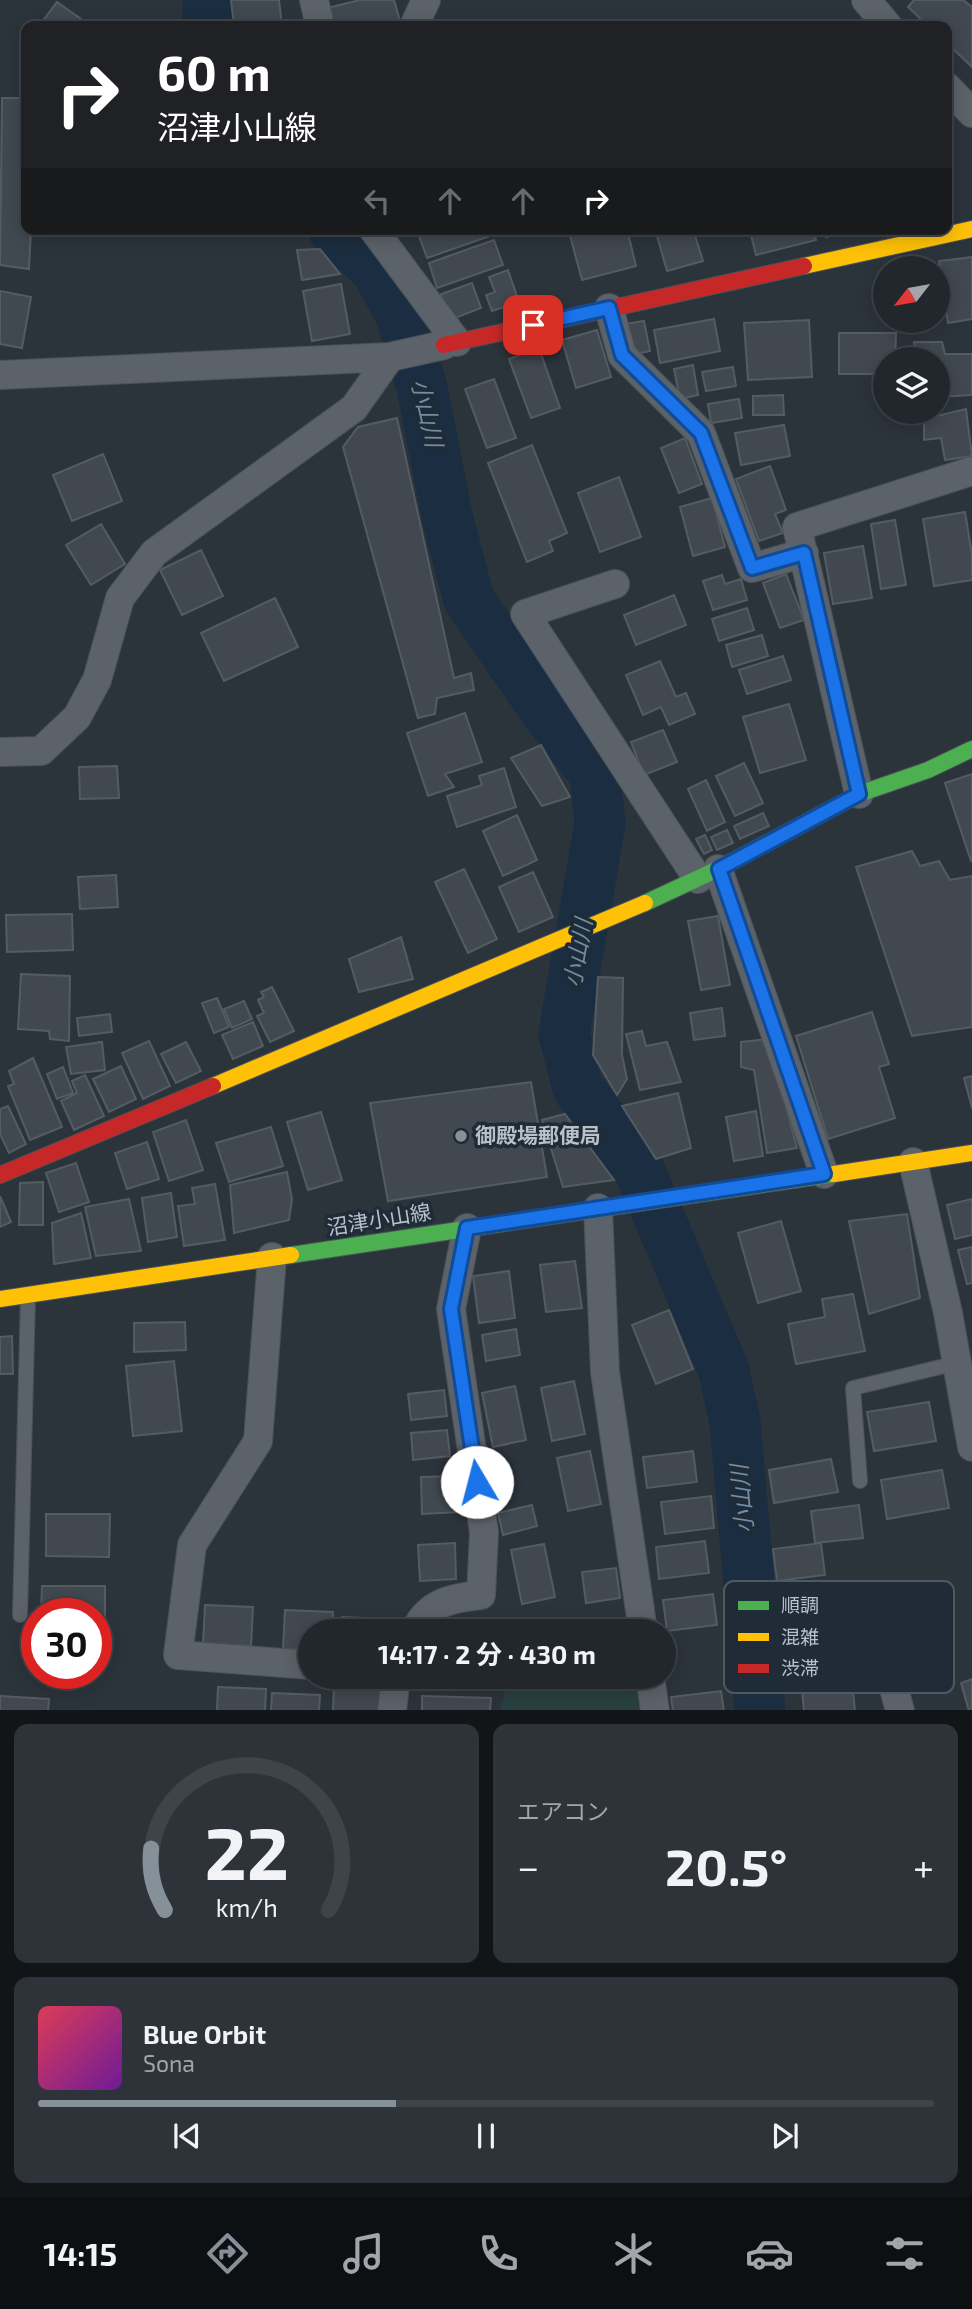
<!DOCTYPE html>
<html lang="ja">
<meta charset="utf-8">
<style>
body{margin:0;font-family:"Exo 2","Noto Sans JP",sans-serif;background:#2d3338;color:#f1f3f6;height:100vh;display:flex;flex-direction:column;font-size:26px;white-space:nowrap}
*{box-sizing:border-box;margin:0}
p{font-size:23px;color:#a2a5a9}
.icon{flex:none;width:38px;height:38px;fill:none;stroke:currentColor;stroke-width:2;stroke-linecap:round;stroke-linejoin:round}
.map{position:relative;height:1710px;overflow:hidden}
.sheet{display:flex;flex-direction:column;gap:14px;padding:14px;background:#121518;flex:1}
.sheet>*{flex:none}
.guide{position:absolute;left:21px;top:21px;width:931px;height:214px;border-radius:14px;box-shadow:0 4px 18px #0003,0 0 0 2px #3e4448;background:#202124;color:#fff;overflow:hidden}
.needle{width:46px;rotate:239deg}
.fabs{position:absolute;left:873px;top:256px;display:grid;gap:14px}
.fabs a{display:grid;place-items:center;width:77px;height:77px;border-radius:50%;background:#21272c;box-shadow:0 4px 18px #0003,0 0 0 2px #3e4448;font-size:35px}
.speed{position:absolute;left:21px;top:1598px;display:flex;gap:14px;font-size:35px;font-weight:700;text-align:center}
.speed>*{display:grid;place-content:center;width:91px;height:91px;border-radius:50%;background:#21272c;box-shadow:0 4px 18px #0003,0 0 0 2px #3e4448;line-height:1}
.speed .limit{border:10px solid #d22;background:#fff;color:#111}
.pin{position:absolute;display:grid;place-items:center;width:60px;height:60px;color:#fff;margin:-30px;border-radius:14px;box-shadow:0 4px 10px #0006}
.me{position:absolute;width:77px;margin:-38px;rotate:352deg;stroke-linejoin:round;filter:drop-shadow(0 0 5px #0008)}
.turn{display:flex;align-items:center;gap:24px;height:147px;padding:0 21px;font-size:32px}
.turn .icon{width:91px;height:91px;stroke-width:2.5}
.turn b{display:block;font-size:49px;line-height:60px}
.lanes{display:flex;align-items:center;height:66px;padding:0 21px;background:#0003;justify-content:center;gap:35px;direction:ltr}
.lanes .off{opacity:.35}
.big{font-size:52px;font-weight:700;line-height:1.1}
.sheet .card{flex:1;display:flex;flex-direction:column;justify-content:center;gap:10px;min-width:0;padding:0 24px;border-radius:14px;background:#2d3338}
.sheet .dial{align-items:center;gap:0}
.dial svg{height:182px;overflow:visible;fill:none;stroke:#3e4448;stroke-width:7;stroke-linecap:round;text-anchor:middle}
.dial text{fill:#f1f3f6;stroke:none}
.song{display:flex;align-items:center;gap:21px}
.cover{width:84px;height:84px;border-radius:10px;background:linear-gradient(135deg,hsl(350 70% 55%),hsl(280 70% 35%))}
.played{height:7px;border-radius:4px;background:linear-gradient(90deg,#869099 40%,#3e4448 40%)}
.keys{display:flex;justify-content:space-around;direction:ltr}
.heat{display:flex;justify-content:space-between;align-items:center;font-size:38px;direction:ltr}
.sheet .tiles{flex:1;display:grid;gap:14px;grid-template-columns:1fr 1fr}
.card:last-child{grid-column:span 2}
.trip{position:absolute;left:298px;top:1619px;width:378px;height:70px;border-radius:35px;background:#21272c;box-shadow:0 4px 18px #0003,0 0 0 2px #3e4448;font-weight:700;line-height:70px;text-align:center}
.tab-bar{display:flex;height:112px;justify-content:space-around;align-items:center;background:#0d1012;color:#a2a5a9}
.tab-bar .icon{width:49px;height:49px}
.tab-bar .selected{color:#869099}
.tab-bar b{font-size:32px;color:#f1f3f6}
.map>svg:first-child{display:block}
.green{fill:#294041}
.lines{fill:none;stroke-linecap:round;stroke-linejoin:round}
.river{stroke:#1b2d40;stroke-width:51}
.building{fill:#41484f;stroke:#545c63;stroke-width:2}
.lane-casing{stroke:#4a5158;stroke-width:16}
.street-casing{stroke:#4a5158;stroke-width:30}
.fast-casing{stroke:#4a5158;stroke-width:18}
.slow-casing{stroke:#4a5158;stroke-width:18}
.jam-casing{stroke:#4a5158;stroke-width:18}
.lane{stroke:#5c6269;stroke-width:14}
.street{stroke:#5c6269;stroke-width:28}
.fast{stroke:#4caf50;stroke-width:16}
.slow{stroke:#ffc107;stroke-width:16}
.jam{stroke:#c62828;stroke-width:16}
.route-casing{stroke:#114b97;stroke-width:18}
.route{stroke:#1a73e8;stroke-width:12}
.poi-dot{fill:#869099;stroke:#1f2b36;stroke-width:2.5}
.labels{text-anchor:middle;stroke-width:7;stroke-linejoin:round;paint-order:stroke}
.poi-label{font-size:21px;font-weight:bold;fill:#b7c1cb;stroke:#1f2b36;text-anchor:start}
.street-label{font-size:21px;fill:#b7c1cb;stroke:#1f2b36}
.water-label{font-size:23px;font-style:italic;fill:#708eaa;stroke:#1f2b36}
.key{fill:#1f2b36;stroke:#4d5863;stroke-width:2}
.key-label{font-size:19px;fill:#b7c1cb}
</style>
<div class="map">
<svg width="972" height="1711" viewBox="0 0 972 1711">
<rect width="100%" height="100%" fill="#2c343b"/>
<!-- green -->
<path class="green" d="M508,1676L635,1677L639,1710H501Z"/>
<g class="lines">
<!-- river -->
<path class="river" d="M208,0V26
M333,229L376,269L400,313L422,387L447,516L469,600L548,714L595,774L600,823L564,1034L578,1088L638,1167L724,1371L735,1422L760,1711"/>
</g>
<!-- building -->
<path class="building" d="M231,0H279L282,26H234Z
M360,0H394L400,21L377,26H327L323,9Z
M914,0H963L972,7V67L947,43V26H928L908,7Z
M57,2L91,26H39Z
M2,98H26V229H31L29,269L0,265Z
M430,229H490L493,235L427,258L418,233Z
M579,229H615L617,236L628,233L636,266L582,280L569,232Z
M655,229H693L703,261L667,271Z
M755,229H813L816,240L756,255L750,231Z
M824,229H860L826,237Z
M494,240L503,265L437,288L429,263Z
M320,249L340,274L302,280L297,250Z
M972,257V319L948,323L939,261Z
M508,270L519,302L492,311L486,295L495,292L489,277Z
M472,283L481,308L450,320L441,294Z
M341,284L350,334L312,341L303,291Z
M0,291L31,297L22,348L0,344Z
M714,319L720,351L660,363L654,330Z
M809,320L812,377L748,380L744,323Z
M644,321L650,351L631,355L625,324Z
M597,330L611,377L576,388L562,340Z
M839,333H896L895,359H886V374H839Z
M914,342H942L945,354H972V395L938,397V359H916Z
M539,348L560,408L531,418L509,359Z
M693,365L698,395L680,399L674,369Z
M733,367L736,386L706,391L702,372Z
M494,379L516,438L487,448L465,389Z
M783,395L784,415H753V396Z
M739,399L742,418L711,423L708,404Z
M966,409L972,456L945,460L941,438L924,440V419Z
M397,418L454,678L471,673L474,690L437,698L435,714L418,718L343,447L358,427Z
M784,425L790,456L741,465L735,433Z
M685,438L702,484L679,493L661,448Z
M532,445L567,533L549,541L553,551L527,562L488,463Z
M103,454L122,501L72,521L53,475Z
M770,466L786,510L775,514L783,533L759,541L736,479Z
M619,477L641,537L600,552L578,493Z
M712,498L725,547L693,556L680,507Z
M965,512L972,555V580L934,586L923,519Z
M895,520L906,585L881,589L871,524Z
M101,524L125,564L91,585L66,545Z
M863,546L872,598L833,604L824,553Z
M201,550L223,596L182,615L160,570Z
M786,574L804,620L780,628L763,583Z
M722,575L725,584L741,579L747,600L713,610L703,581Z
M674,595L686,625L636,645L624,615Z
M275,598L298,647L224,681L201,633Z
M747,608L754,630L719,641L712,619Z
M762,635L768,656L732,667L726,645Z
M783,656L791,680L747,694L739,670Z
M660,661L676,697L686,693L695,714L669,725L661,707L643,715L626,675Z
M789,704L806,760L760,773L743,717Z
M465,713L482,762L445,774L454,787L428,796L407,733Z
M663,730L677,762L644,775L631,742Z
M541,745L570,797L542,806L511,758Z
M744,763L763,803L735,816L716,776Z
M117,766L119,798L80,799L79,767Z
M504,768L516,807L457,827L447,796L482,785L479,776Z
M972,774V861H971L945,783Z
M706,780L725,822L707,831L688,789Z
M763,813L769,826L740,839L734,826Z
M517,815L537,860L503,876L483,831Z
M727,830L733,843L717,850L711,837Z
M705,835L712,850L704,854L696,839Z
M912,851L920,866L939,861L950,880L972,876V1027L912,1036L856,867Z
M464,869L497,939L468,953L435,882Z
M533,872L553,917L519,932L499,887Z
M116,875L118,907L80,909L78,877Z
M72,914L73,950L7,952L6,915Z
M718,916L730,985L701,990L688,921Z
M401,937L413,979L359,992L349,959Z
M21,974L70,976L69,1041L50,1039L49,1031L18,1029Z
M598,977L623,978L622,1055L627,1079L617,1095L593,1055Z
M272,987L294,1031L270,1042L257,1016L264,1013L258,1000L264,997L261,992Z
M217,998L229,1027L214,1033L202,1003Z
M244,1001L252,1019L232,1028L224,1009Z
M722,1008L725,1036L694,1040L690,1013Z
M872,1012L889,1064L879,1067L895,1118L828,1139L796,1036Z
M110,1014L112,1032L79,1036L77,1018Z
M253,1022L263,1046L233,1059L222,1035Z
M642,1031L646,1046L667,1042L681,1082L640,1090L626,1034Z
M768,1039L797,1148L767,1153L754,1070L741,1067V1042Z
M149,1041L170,1086L143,1099L122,1053Z
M102,1042L105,1070L71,1074L66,1047Z
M186,1042L201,1071L176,1083L161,1054Z
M33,1058L62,1127L30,1140L8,1086L14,1084L9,1071Z
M121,1066L136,1099L109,1112L93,1079Z
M63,1067L73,1093L57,1099L47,1074Z
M85,1075L104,1116L74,1130L61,1101L77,1093L72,1081Z
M972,1076V1108L964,1078Z
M531,1082L547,1177L388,1201L370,1103Z
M678,1093L691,1148L656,1159L622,1106Z
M8,1106L26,1144L9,1153L0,1134V1109Z
M756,1111L763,1156L734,1161L726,1117Z
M321,1112L342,1180L308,1190L287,1122Z
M565,1114L614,1180L563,1187L542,1120Z
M186,1120L203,1170L169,1181L153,1132Z
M271,1127L283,1166L229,1182L216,1143Z
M147,1142L159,1179L127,1189L115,1153Z
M76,1163L89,1202L59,1212L46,1173Z
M287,1172L292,1199L289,1220L234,1233L230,1185Z
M43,1182V1225H19L20,1183Z
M215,1184L225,1240L184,1246L178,1206L195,1204L192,1188Z
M171,1193L177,1237L148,1242L142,1198Z
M0,1196L11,1222L0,1227Z
M129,1199L141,1251L96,1256L85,1207Z
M972,1199V1235L955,1239L947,1205Z
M81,1213L91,1258L54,1264L52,1223Z
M907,1214L920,1298L869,1314L849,1221Z
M781,1221L801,1291L758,1303L738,1233Z
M972,1247V1283L967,1284L958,1250Z
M575,1261L582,1308L546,1312L540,1265Z
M509,1271L515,1318L479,1323L473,1276Z
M853,1294L865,1351L796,1364L788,1324L825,1317L822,1299Z
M669,1310L693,1369L656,1384L632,1325Z
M185,1322L186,1350L134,1352V1323Z
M516,1329L520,1355L486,1361L482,1335Z
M12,1336L13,1374H0V1337Z
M174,1361L182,1431L133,1436L126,1366Z
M574,1381L585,1434L552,1441L541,1388Z
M515,1386L526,1440L493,1447L482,1393Z
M444,1390L447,1416L411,1420L408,1394Z
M929,1402L936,1441L874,1451L867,1412Z
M447,1430L450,1456L413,1460L411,1433Z
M590,1451L601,1504L568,1511L557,1458Z
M693,1451L697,1482L647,1488L643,1457Z
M831,1459L838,1492L774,1503L769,1470Z
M942,1470L949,1508L887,1519L881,1480Z
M457,1476L459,1512L422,1514L421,1477Z
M711,1496L714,1528L665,1534L661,1502Z
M532,1505L537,1526L503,1535L498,1513Z
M859,1505L863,1538L815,1543L811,1511Z
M46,1514H110L109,1557L46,1556Z
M705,1541L709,1573L659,1579L656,1547Z
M455,1543L456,1579L420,1581L418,1545Z
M821,1543L825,1575L777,1581L773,1549Z
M544,1544L555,1597L522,1604L511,1550Z
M616,1568L620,1598L586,1603L582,1572Z
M42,1586H105V1628H96V1614H41Z
M713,1594L717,1625L667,1631L663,1600Z
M205,1605L253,1607L251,1646L203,1644Z
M285,1610L333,1612L332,1631H310V1650L283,1649Z
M342,1617L390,1619V1631H342Z
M847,1630L855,1711H804L797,1635Z
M972,1679V1711H969L961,1683Z
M334,1684L382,1686L381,1711H333Z
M218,1687L266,1689L265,1711H217Z
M721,1691L724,1711H673L671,1697Z
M272,1693L320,1695L319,1711H271Z
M0,1696L49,1699L48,1711H0Z
M422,1696L491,1698L490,1711H422Z"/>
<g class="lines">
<!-- lane casing -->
<g class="lane-casing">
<path id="lane" d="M860,1481L853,1388L957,1363
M20,1615L28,1296"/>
</g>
<!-- street casing -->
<g class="street-casing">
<path id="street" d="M314,0L320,26
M866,0L888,26
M414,26L426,0
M947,87L972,113
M373,229L457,342
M609,308L622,355L701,433L752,568L804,553
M0,375L390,357L444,345
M615,584L525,614L698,879
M0,752L41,751L77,717L97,680L120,598L154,553L354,408L390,357
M859,794L797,527L972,471
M718,869L824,1174
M913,1162L948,1313L972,1447
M598,1208L605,1372L643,1631
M272,1257L258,1441L192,1545L178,1655L310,1665
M877,1625L900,1711
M415,1631C428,1602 452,1598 481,1595L484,1532L451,1309L467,1228
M650,1676L655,1711
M392,1711L396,1676"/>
</g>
<!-- fast casing -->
<g class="fast-casing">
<path id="fast" d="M645,903L718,869L859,794L928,770L972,749
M291,1255L834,1174"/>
</g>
<!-- slow casing -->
<g class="slow-casing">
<path id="slow" d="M804,266L972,229
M213,1086L645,903
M834,1174L972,1153
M0,1299L291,1255"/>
</g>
<!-- jam casing -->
<g class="jam-casing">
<path id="jam" d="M444,345L804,266
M0,1175L213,1086"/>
</g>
<!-- lane -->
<use href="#lane" class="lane"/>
<!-- street -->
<use href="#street" class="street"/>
<!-- fast -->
<use href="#fast" class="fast"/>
<!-- slow -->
<use href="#slow" class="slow"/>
<!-- jam -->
<use href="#jam" class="jam"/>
</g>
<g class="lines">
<!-- route casing -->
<g class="route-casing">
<path id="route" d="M477,1482L451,1309L467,1228L824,1174L719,869L859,794L804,553L752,568L701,433L622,355L609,308L533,325"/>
</g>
<!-- route -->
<use href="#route" class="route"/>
</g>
<!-- markers -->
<circle class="poi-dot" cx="461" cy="1136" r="7"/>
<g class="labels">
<!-- poi labels -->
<g class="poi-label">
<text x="475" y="1143">御殿場郵便局</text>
</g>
<!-- street labels -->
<g class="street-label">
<text transform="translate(379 1220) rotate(-9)" y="7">沼津小山線</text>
</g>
<!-- water labels -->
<g class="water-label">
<text transform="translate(427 413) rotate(77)" y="8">小山川</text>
<text transform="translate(578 953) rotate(-80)" y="8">小山川</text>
<text transform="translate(742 1499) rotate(-95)" y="8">小山川</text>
</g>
</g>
<!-- legend -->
<rect x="724" y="1581" width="230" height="112" rx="10" class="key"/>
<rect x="738" y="1601" width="31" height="9" fill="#4caf50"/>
<rect x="738" y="1633" width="31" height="8" fill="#ffc107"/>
<rect x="738" y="1664" width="31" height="9" fill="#c62828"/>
<g class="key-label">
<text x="781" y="1612">順調</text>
<text x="781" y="1644">混雑</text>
<text x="781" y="1675">渋滞</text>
</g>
</svg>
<div class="fabs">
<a><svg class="needle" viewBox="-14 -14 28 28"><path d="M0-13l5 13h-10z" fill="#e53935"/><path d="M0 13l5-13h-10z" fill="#a2a5a9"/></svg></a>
<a><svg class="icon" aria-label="layers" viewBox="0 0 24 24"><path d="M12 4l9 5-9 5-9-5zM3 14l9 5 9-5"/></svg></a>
</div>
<div class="speed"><div class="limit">30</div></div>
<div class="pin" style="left:533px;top:325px;background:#d93025"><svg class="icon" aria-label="arrive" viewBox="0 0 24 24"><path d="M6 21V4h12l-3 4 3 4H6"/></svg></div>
<svg class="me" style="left:477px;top:1482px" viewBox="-20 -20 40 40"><circle r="19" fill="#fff"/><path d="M0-13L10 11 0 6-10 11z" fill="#1a73e8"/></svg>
<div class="trip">14:17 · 2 分 · 430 m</div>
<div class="guide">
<div class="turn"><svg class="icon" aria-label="right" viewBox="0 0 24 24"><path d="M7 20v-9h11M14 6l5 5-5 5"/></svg><div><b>60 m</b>沼津小山線</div></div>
<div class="lanes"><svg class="icon off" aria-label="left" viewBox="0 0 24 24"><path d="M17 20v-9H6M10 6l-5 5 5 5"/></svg><svg class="icon off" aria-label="ahead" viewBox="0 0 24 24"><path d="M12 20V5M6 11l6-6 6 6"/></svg><svg class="icon off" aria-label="ahead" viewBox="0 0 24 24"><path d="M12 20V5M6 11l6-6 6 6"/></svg><svg class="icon" aria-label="right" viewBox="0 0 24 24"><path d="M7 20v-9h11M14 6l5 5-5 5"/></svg></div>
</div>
</div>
<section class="sheet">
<div class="tiles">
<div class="card dial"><svg viewBox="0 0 100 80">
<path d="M14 69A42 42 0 1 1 86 69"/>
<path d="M14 69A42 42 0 0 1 8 42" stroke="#869099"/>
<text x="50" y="56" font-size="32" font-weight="700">22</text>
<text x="50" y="72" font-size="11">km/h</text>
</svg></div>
<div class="card"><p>エアコン</p>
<div class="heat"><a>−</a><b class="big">20.5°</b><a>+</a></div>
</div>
<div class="card">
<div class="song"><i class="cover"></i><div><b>Blue Orbit</b><p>Sona</p></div></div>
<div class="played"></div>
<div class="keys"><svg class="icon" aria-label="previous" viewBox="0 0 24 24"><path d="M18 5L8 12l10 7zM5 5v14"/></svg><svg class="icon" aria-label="pause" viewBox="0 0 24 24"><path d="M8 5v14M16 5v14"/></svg><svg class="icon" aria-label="next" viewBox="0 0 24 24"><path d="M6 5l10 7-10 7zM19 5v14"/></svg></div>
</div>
</div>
</section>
<nav class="tab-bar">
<b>14:15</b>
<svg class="icon selected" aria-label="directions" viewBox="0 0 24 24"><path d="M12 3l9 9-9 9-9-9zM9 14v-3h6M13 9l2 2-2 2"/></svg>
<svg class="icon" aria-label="music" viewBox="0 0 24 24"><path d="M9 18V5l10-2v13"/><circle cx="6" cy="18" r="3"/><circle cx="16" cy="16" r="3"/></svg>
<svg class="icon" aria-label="phone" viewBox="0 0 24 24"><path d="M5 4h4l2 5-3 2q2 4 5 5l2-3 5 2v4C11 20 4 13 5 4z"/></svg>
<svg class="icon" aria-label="climate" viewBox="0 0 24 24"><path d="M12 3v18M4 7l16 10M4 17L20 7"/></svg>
<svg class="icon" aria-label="car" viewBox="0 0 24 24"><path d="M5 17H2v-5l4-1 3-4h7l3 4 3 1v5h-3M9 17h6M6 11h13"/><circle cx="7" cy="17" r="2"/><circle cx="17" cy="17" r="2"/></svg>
<svg class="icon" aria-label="filters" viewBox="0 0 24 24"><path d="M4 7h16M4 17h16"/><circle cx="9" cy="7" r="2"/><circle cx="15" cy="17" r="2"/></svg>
</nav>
